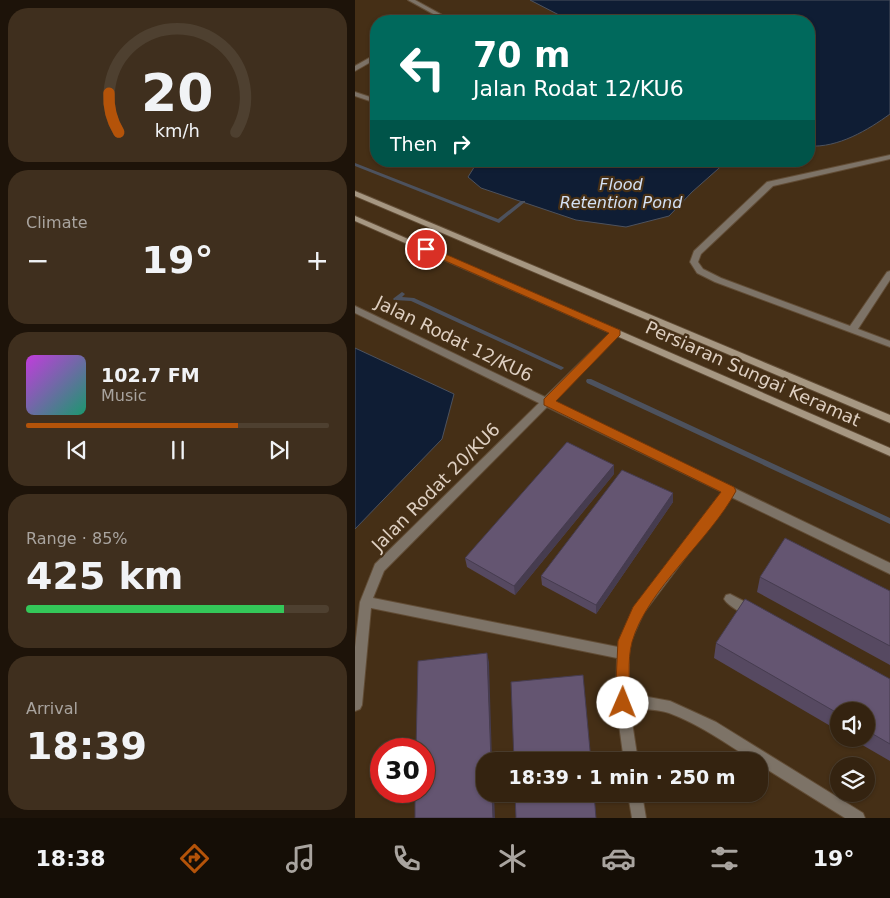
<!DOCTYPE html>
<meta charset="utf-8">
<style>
body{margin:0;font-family:"DejaVu Sans",sans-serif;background:#3f2f1e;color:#f1f3f6;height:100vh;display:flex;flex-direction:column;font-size:19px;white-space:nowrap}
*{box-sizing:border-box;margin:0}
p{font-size:16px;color:#a9a49f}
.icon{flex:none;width:28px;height:28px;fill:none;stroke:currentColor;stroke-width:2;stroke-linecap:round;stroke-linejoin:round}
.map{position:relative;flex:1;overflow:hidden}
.side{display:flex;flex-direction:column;gap:8px;padding:8px;background:#1d1309;width:355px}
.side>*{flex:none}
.top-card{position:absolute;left:15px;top:15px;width:445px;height:152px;border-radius:20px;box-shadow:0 1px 4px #0004,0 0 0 1px #4e4030;background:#00695c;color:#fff;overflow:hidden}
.fabs{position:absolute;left:475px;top:702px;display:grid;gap:10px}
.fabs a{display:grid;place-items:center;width:45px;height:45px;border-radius:50%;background:#342310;box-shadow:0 1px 4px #0004,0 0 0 1px #4e4030;font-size:25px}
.speed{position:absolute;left:15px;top:738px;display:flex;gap:10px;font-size:25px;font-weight:700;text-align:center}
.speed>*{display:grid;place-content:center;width:65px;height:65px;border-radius:50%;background:#342310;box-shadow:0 1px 4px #0004,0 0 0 1px #4e4030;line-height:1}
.speed .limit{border:8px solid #d22;background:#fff;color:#111}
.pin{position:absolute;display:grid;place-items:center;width:42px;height:42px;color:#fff;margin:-21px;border:2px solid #fff;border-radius:50%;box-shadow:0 1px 5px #0007}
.me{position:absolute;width:55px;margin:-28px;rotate:1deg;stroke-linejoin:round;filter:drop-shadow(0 0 4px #0008)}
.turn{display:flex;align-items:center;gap:18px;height:105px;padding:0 20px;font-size:22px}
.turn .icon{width:65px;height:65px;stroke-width:2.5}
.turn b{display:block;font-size:35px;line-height:42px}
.then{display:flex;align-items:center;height:48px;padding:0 20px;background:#0003;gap:10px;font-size:19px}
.big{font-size:38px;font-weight:800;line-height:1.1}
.side .widget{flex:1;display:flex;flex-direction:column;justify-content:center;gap:8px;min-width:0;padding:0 18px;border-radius:20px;background:#3f2f1e}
.side .dial{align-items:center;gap:0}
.dial svg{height:130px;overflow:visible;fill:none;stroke:#4e4030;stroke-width:7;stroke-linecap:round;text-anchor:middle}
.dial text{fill:#f1f3f6;stroke:none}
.song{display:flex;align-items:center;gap:15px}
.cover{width:60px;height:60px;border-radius:8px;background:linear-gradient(135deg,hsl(290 70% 55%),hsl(160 70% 35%))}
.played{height:5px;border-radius:2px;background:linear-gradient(90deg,#b45309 70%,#4e4030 70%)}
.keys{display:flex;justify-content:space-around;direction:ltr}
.heat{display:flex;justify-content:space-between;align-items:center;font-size:28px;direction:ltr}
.charge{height:8px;border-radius:4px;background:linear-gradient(90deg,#34c759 85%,#4e4030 0)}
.trip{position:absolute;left:121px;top:752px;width:292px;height:50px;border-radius:20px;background:#342310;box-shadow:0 1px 4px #0004,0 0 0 1px #4e4030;font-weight:800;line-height:50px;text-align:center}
.dock{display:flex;height:80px;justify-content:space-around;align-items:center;background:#150e06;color:#a9a49f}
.dock .icon{width:35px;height:35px}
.dock .active{color:#b45309}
.dock b{font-size:22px;color:#f1f3f6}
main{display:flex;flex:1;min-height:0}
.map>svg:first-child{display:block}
.water{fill:#0f1d34;stroke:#4d525e}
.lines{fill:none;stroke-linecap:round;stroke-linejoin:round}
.stream{fill:#4d525e;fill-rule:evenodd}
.lane-casing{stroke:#614c35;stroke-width:2}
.street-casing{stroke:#614c35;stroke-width:2}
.secondary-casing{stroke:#614c35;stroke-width:2}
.lane{fill:#7d7367;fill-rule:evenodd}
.street{fill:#7d7367;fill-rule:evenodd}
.secondary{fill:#a69782;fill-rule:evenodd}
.wall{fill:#564961}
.shaded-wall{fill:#463c4f}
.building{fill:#645571;stroke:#463c4f}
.route{fill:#b45309;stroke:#753606}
.labels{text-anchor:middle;stroke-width:4.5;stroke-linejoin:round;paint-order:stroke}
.far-water-label{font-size:16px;font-style:italic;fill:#d4e1f5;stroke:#452f16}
.street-label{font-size:18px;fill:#decfc1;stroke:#452f16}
</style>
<main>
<section class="side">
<div class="widget dial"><svg viewBox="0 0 100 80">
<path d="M14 69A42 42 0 1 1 86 69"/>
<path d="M14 69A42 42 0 0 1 8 45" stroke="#b45309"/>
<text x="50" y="56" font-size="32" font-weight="700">20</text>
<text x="50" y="72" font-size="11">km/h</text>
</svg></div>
<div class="widget"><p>Climate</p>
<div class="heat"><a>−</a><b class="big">19°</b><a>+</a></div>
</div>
<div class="widget">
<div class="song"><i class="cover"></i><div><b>102.7 FM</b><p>Music</p></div></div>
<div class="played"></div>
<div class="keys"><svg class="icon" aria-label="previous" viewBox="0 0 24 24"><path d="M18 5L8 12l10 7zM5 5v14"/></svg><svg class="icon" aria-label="pause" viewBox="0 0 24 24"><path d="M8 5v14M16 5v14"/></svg><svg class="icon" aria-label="next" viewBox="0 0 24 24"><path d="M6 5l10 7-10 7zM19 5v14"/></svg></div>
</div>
<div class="widget"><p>Range · 85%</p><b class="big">425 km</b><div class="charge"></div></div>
<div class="widget"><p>Arrival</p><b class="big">18:39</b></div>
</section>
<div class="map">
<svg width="535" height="818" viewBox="0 0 535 818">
<rect width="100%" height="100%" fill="#452f16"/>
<!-- water -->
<path class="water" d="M175,0H535V114C513,130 483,148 454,146V21H207L206,16Z
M123,161H372L337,192L314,216L271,227L221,220L126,188L113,177Z
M0,348L99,394L87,439L0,529Z"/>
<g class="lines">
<!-- stream -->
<path class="stream" d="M0,163L143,219L166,201H170V202L144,223L0,166Z
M47,292L50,294L47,297L59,298L208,367L209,368L206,370L204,369L56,301L39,300L38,299L39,298Z
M232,379H236L535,518V524L232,383L231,381Z"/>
<!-- lane casing -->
<g class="lane-casing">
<path id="lane" d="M375,594L400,607L402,611L400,615L396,616C387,613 374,607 369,599L371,595Z"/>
</g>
<!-- street casing -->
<g class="street-casing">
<path id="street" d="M53,0H60L98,21H91Z
M21,54V59L0,71V66Z
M0,92L21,99V103L0,96Z
M535,155V159L418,186L346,254L343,262L348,269L366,278L495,326L532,272L535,271V280L503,329L535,341V347L360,282L342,273L335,262L339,251L412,182Z
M0,306L190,397L258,330H264L266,332L264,334L198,401L535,563V574L376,497L288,614L276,641L274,654V697H293L315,701L361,722L508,813L510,818H490L405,765V761H399C372,744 344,724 314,713C302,709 288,709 275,709L283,761H269L261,703L262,658L16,608L7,705L5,709L0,711V647L5,602L20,564L184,403L0,313ZM192,407L367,492L279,607L264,641L263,647L18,598L29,571Z
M273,794H287L291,818H277Z"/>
</g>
<!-- secondary casing -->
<g class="secondary-casing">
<path id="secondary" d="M0,191L535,415V423L0,196Z
M0,216L535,448V456L0,221Z"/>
</g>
<!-- lane -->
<use href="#lane" class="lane"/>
<!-- street -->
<use href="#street" class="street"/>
<!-- secondary -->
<use href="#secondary" class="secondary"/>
</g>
<!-- wall -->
<path class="wall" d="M259,474L160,595L112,567L110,558Z
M318,493V502L241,614L187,585L186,576Z
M405,577L535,591V665L402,592Z
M361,643L535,679V761L497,739H511V711H484V731L359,658Z"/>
<!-- shaded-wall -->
<path class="shaded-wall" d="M259,465V474L160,595L159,586Z
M318,493V502L241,614V605Z
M132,653L134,662L137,761H136Z
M137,794H139L140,818H138Z"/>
<!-- building -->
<path class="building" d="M212,442L259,465L159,586L110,558Z
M267,470L318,493L241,605L186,576Z
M430,538L535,591V646L405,577Z
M390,599L535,679V744L511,730V711H484V714L361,643Z
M132,653L136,761H130V794H137L138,818H60V791H69V749H61L63,661Z
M228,675L236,761H159L156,682Z
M160,794H239L241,818H161Z"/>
<!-- route -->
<path class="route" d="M68,247H74L265,330V335L201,401L379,487L381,491C355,540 292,589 277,642C272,661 275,683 275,703L273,708L268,710L262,708L260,703L263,641L278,607L366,492L189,405V399L254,333L68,251Z"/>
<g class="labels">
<!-- far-water labels -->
<g class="far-water-label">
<text x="266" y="190">Flood<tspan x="266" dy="18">Retention Pond</tspan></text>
</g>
<!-- street labels -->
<g class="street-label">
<text transform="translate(99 339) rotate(26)" y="6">Jalan Rodat 12/KU6</text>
<text transform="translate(398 374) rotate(24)" y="6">Persiaran Sungai Keramat</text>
<text transform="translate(81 487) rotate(-45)" y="6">Jalan Rodat 20/KU6</text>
</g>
</g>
</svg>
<div class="fabs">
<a><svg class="icon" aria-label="sound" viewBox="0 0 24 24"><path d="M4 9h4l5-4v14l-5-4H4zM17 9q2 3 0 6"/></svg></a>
<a><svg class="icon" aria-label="layers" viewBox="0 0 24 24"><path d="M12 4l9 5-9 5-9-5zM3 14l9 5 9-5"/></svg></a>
</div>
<div class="speed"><div class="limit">30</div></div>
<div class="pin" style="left:71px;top:249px;background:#d93025"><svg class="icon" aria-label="arrive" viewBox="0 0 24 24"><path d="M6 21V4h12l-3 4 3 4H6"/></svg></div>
<svg class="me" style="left:268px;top:703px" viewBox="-20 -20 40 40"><circle r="19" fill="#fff"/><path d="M0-13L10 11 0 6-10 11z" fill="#b45309"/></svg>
<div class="trip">18:39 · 1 min · 250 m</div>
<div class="top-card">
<div class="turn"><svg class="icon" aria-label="left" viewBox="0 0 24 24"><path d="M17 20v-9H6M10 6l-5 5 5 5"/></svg><div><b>70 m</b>Jalan Rodat 12/KU6</div></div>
<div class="then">Then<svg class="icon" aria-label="right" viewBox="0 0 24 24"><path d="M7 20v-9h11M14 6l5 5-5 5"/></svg></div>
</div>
</div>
</main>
<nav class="dock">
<b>18:38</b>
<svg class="icon active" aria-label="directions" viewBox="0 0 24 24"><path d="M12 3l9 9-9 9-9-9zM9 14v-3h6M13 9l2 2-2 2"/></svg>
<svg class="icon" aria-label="music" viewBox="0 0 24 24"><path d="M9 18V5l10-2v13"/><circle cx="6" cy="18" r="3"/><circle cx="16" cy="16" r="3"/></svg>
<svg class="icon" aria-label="phone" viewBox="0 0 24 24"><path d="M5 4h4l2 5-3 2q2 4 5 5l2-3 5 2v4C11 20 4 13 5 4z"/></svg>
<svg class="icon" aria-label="climate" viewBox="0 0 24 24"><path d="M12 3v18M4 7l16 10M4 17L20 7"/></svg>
<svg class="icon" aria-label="car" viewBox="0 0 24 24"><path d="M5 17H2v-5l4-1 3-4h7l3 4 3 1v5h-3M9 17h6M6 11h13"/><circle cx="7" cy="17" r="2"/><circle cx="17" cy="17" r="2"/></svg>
<svg class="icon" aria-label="filters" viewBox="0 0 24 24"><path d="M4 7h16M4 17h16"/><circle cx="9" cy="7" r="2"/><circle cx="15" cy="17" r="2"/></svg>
<b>19°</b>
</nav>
